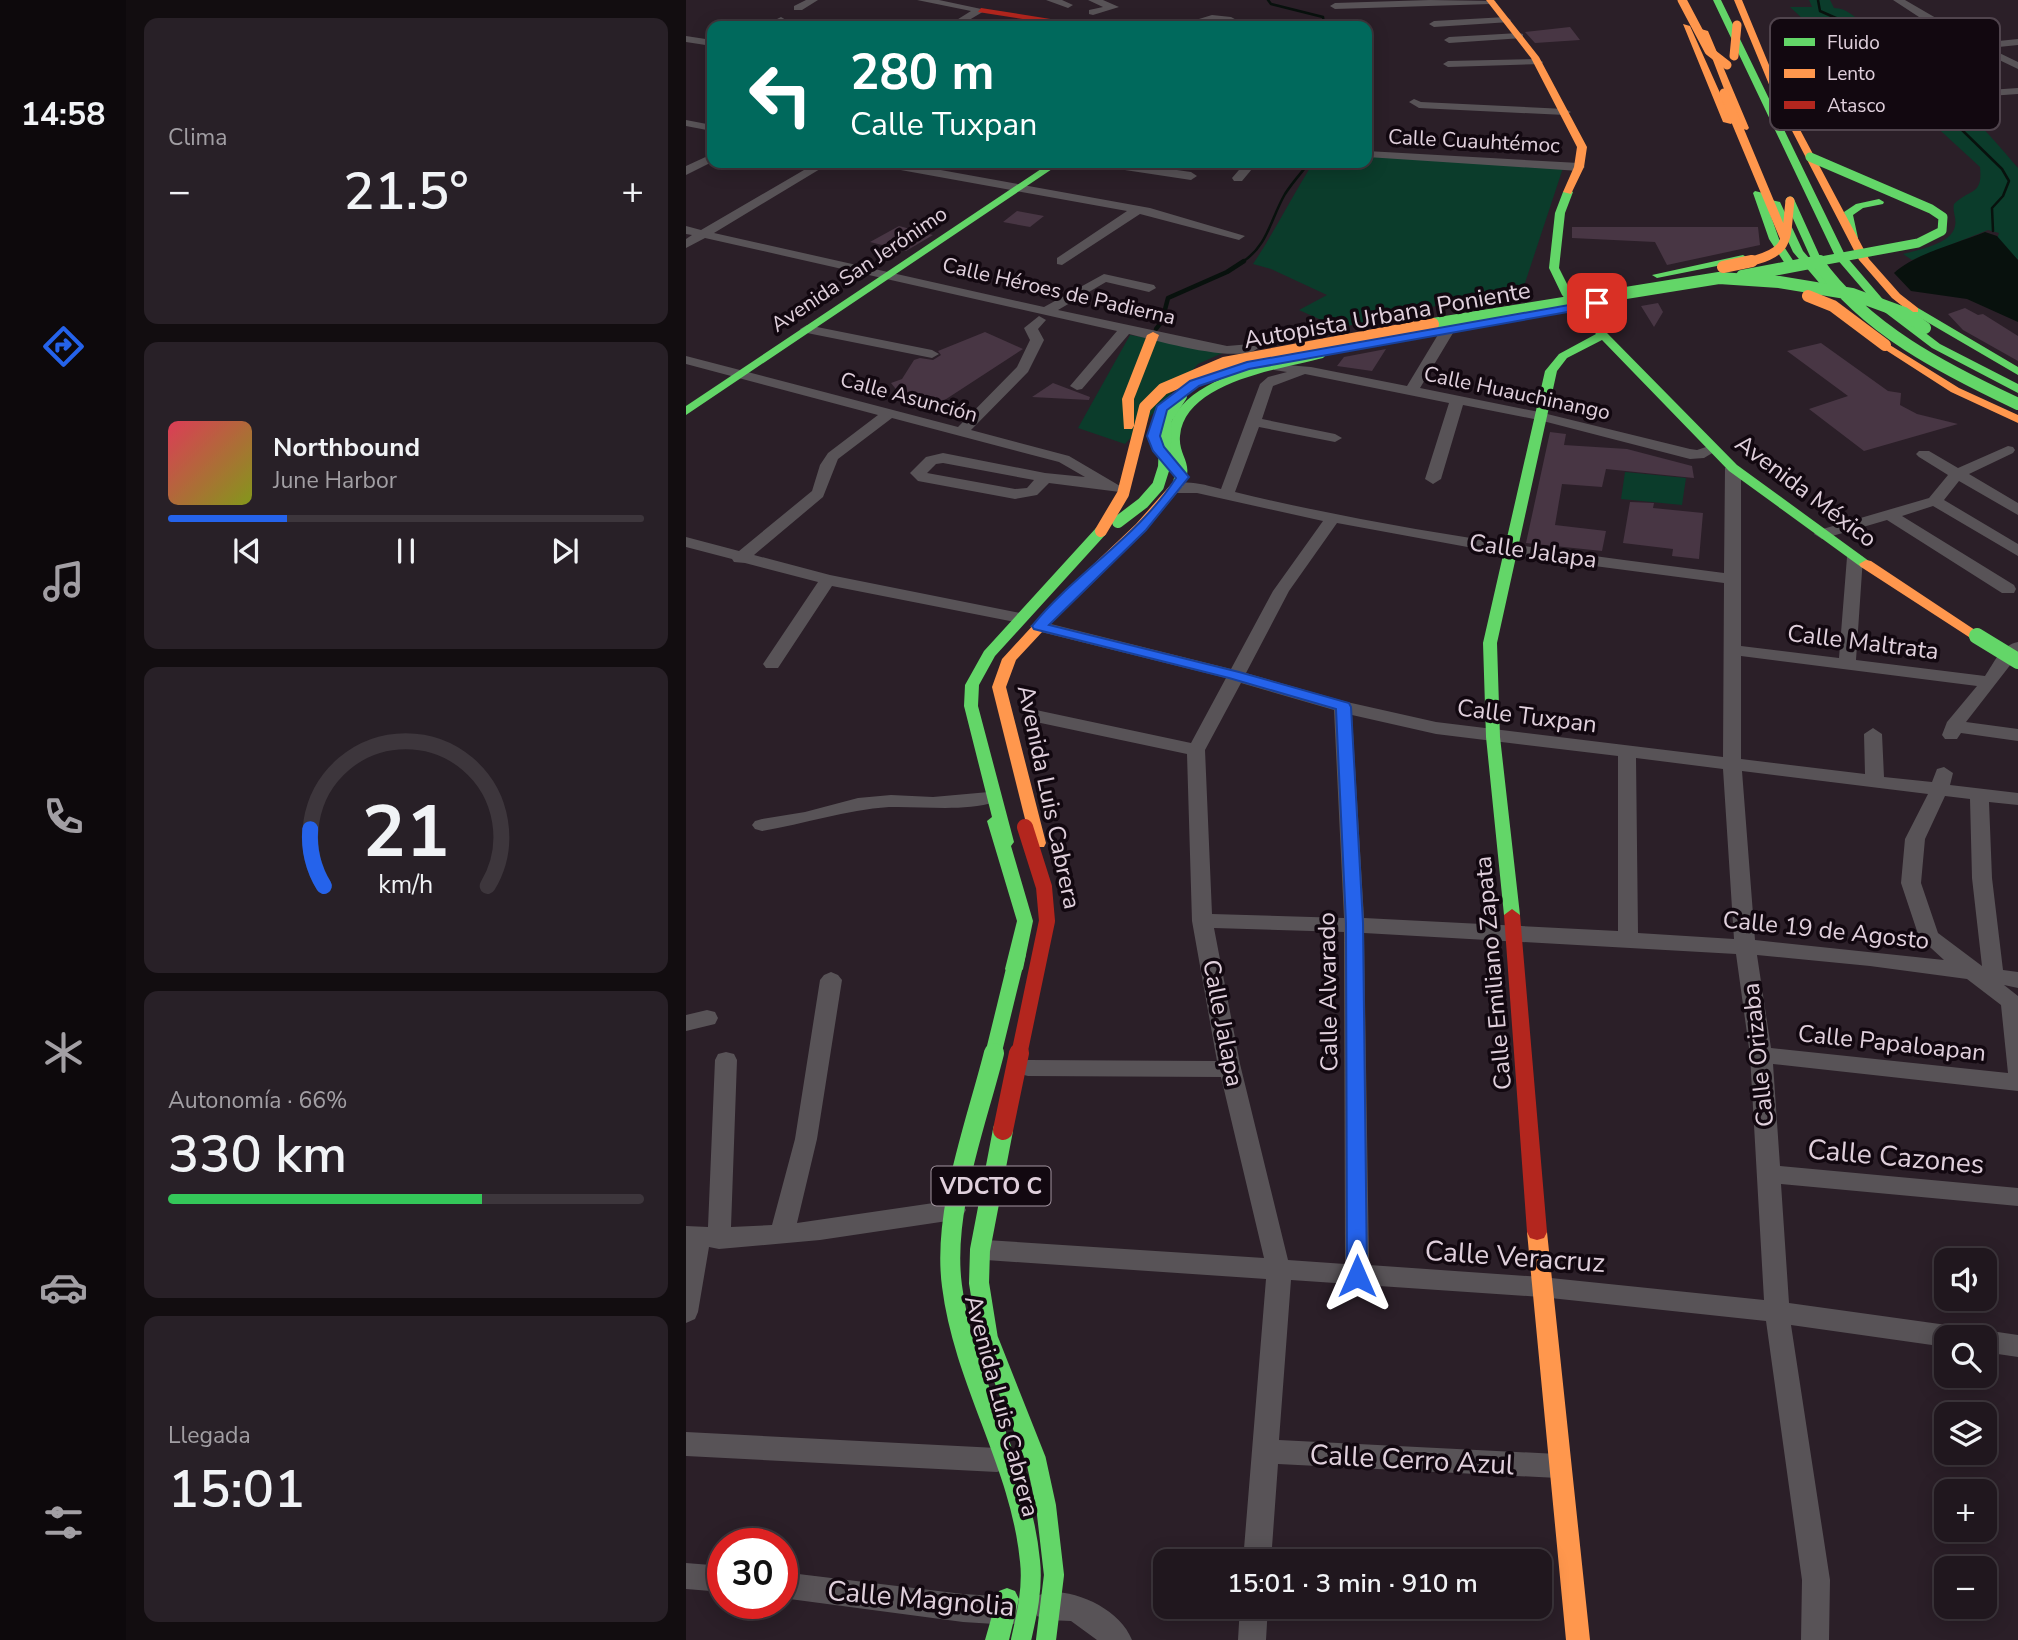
<!DOCTYPE html>
<html lang="es">
<meta charset="utf-8">
<style>
body{margin:0;font-family:"Nunito Sans",sans-serif;background:#282027;color:#f1f3f6;height:100vh;display:flex;flex-direction:column;font-size:26px;white-space:nowrap}
*{box-sizing:border-box;margin:0}
p{font-size:23px;color:#a29fa4}
.icon{flex:none;width:38px;height:38px;fill:none;stroke:currentColor;stroke-width:2;stroke-linecap:round;stroke-linejoin:round}
.map{position:relative;flex:1;overflow:hidden}
.side{display:flex;flex-direction:column;gap:18px;padding:18px;background:#120d10;width:560px}
.side>*{flex:none}
.top-card{position:absolute;left:21px;top:21px;width:665px;height:147px;border-radius:14px;box-shadow:0 4px 18px #0003,0 0 0 2px #3d363c;background:#00695c;color:#fff;overflow:hidden}
.controls{position:absolute;left:1248px;top:1248px;display:grid;gap:14px}
.controls a{display:grid;place-items:center;width:63px;height:63px;border-radius:14px;background:#20171e;box-shadow:0 4px 18px #0003,0 0 0 2px #3d363c;font-size:35px}
.speed{position:absolute;left:21px;top:1528px;display:flex;gap:14px;font-size:35px;font-weight:700;text-align:center}
.speed>*{display:grid;place-content:center;width:91px;height:91px;border-radius:50%;background:#20171e;box-shadow:0 4px 18px #0003,0 0 0 2px #3d363c;line-height:1}
.speed .limit{border:10px solid #d22;background:#fff;color:#111}
.pin{position:absolute;display:grid;place-items:center;width:60px;height:60px;color:#fff;margin:-30px;border-radius:14px;box-shadow:0 4px 10px #0006}
.me{position:absolute;width:77px;margin:-38px;rotate:0deg;stroke-linejoin:round;filter:drop-shadow(0 0 5px #0008)}
.turn{display:flex;align-items:center;gap:24px;height:147px;padding:0 28px;font-size:32px}
.turn .icon{width:91px;height:91px;stroke-width:2.5}
.turn b{display:block;font-size:49px;line-height:60px}
.big{font-size:52px;font-weight:600;line-height:1.1}
.side .widget{flex:1;display:flex;flex-direction:column;justify-content:center;gap:10px;min-width:0;padding:0 24px;border-radius:14px;background:#282027}
.side .dial{align-items:center;gap:0}
.dial svg{height:182px;overflow:visible;fill:none;stroke:#3d363c;stroke-width:7;stroke-linecap:round;text-anchor:middle}
.dial text{fill:#f1f3f6;stroke:none}
.song{display:flex;align-items:center;gap:21px}
.cover{width:84px;height:84px;border-radius:10px;background:linear-gradient(135deg,hsl(350 70% 55%),hsl(70 70% 35%))}
.played{height:7px;border-radius:4px;background:linear-gradient(90deg,#2563eb 25%,#3d363c 25%)}
.keys{display:flex;justify-content:space-around;direction:ltr}
.heat{display:flex;justify-content:space-between;align-items:center;font-size:38px;direction:ltr}
.charge{height:10px;border-radius:5px;background:linear-gradient(90deg,#34c759 66%,#3d363c 0)}
.trip{position:absolute;left:467px;top:1549px;width:399px;height:70px;border-radius:14px;background:#20171e;box-shadow:0 4px 18px #0003,0 0 0 2px #3d363c;font-weight:600;line-height:70px;text-align:center}
main{display:flex;flex:1;min-height:0}
.tab-bar{display:flex;flex-direction:column;width:126px;justify-content:space-around;align-items:center;background:#0d090c;color:#a29fa4}
.tab-bar .icon{width:49px;height:49px}
.tab-bar .active{color:#2563eb}
.tab-bar b{font-size:32px;color:#f1f3f6}
.map>svg:first-child{display:block}
.green{fill:#0b3c2b}
.water{fill:#08110d}
.lines{fill:none;stroke-linecap:round;stroke-linejoin:round}
.stream-far1{stroke:#08110d;stroke-width:2.5}
.stream{stroke:#08110d;stroke-width:4.5}
.building{fill:#483644}
.street{fill:#585357;fill-rule:evenodd}
.fast{fill:#63d668;fill-rule:evenodd}
.slow{fill:#ff974d;fill-rule:evenodd}
.jam{fill:#b3261e;fill-rule:evenodd}
.fast-bridge-far3{stroke:#63d668;stroke-width:9}
.fast-bridge-far2{stroke:#63d668;stroke-width:12}
.fast-bridge-far1{stroke:#63d668;stroke-width:16}
.fast-bridge{stroke:#63d668;stroke-width:20}
.slow-bridge-far1{stroke:#ff974d;stroke-width:9}
.slow-bridge{stroke:#ff974d;stroke-width:12}
.jam-bridge-far1{stroke:#b3261e;stroke-width:16}
.jam-bridge{stroke:#b3261e;stroke-width:20}
.route{fill:#2563eb;stroke:#184099;stroke-width:2}
.labels{text-anchor:middle;stroke-width:7;stroke-linejoin:round;paint-order:stroke}
.far-street-label{font-size:21px;fill:#e0d0dc;stroke:#120810}
.shield{fill:#120810;stroke:#a2949f;stroke-width:2}
.shield-label{font-size:23px;font-weight:bold;fill:#e0d0dc}
.street-label{font-size:24px;fill:#e0d0dc;stroke:#120810}
.near-street-label{font-size:28px;fill:#e0d0dc;stroke:#120810}
.key{fill:#120810;stroke:#50444d;stroke-width:2}
.key-label{font-size:19px;fill:#e0d0dc}
</style>
<main>
<nav class="tab-bar">
<b>14:58</b>
<svg class="icon active" aria-label="directions" viewBox="0 0 24 24"><path d="M12 3l9 9-9 9-9-9zM9 14v-3h6M13 9l2 2-2 2"/></svg>
<svg class="icon" aria-label="music" viewBox="0 0 24 24"><path d="M9 18V5l10-2v13"/><circle cx="6" cy="18" r="3"/><circle cx="16" cy="16" r="3"/></svg>
<svg class="icon" aria-label="phone" viewBox="0 0 24 24"><path d="M5 4h4l2 5-3 2q2 4 5 5l2-3 5 2v4C11 20 4 13 5 4z"/></svg>
<svg class="icon" aria-label="climate" viewBox="0 0 24 24"><path d="M12 3v18M4 7l16 10M4 17L20 7"/></svg>
<svg class="icon" aria-label="car" viewBox="0 0 24 24"><path d="M5 17H2v-5l4-1 3-4h7l3 4 3 1v5h-3M9 17h6M6 11h13"/><circle cx="7" cy="17" r="2"/><circle cx="17" cy="17" r="2"/></svg>
<svg class="icon" aria-label="filters" viewBox="0 0 24 24"><path d="M4 7h16M4 17h16"/><circle cx="9" cy="7" r="2"/><circle cx="15" cy="17" r="2"/></svg>
</nav>
<section class="side">
<div class="widget"><p>Clima</p>
<div class="heat"><a>−</a><b class="big">21.5°</b><a>+</a></div>
</div>
<div class="widget">
<div class="song"><i class="cover"></i><div><b>Northbound</b><p>June Harbor</p></div></div>
<div class="played"></div>
<div class="keys"><svg class="icon" aria-label="previous" viewBox="0 0 24 24"><path d="M18 5L8 12l10 7zM5 5v14"/></svg><svg class="icon" aria-label="pause" viewBox="0 0 24 24"><path d="M8 5v14M16 5v14"/></svg><svg class="icon" aria-label="next" viewBox="0 0 24 24"><path d="M6 5l10 7-10 7zM19 5v14"/></svg></div>
</div>
<div class="widget dial"><svg viewBox="0 0 100 80">
<path d="M14 69A42 42 0 1 1 86 69"/>
<path d="M14 69A42 42 0 0 1 8 44" stroke="#2563eb"/>
<text x="50" y="56" font-size="32" font-weight="700">21</text>
<text x="50" y="72" font-size="11">km/h</text>
</svg></div>
<div class="widget"><p>Autonomía · 66%</p><b class="big">330 km</b><div class="charge"></div></div>
<div class="widget"><p>Llegada</p><b class="big">15:01</b></div>
</section>
<div class="map">
<svg width="1332" height="1640" viewBox="0 0 1332 1640">
<rect width="100%" height="100%" fill="#2b1f28"/>
<!-- green -->
<path class="green" d="M1123,0H1144L1148,8C1162,8 1166,17 1179,23C1191,28 1202,24 1214,28L1198,31L1214,42L1220,53L1252,68L1227,73C1271,97 1300,130 1332,168V260L1311,239L1313,233L1302,230L1226,260L1217,254C1231,250 1266,244 1269,226C1271,218 1266,212 1268,204C1284,188 1297,196 1294,167L1157,41L1161,40L1165,35L1118,20L1104,7H1126Z
M681,156L877,168L838,286L653,328L613,310L641,295L585,269L567,264C589,231 606,196 627,163H681Z
M444,335L541,351L512,364L439,444L392,428Z
M939,472L1000,478L996,505L935,499Z"/>
<!-- water -->
<path class="water" d="M1299,232L1311,236L1332,260V322L1281,299L1225,291L1208,273C1228,254 1272,243 1299,232Z"/>
<g class="lines">
<!-- stream-far1 -->
<path class="stream-far1" d="M582,0L585,4L637,17L638,26
M1132,0L1134,11L1175,29L1188,40L1193,49L1316,169L1323,181L1317,196L1306,208L1307,231
M555,263C582,246 584,220 599,194C606,183 615,173 623,163"/>
<!-- stream -->
<path class="stream" d="M470,329L476,321L482,298L541,272L558,261"/>
</g>
<!-- building -->
<path class="building" d="M884,27L894,40L849,43L839,32Z
M331,211L358,216L344,227L317,222Z
M213,226L247,235L220,251L184,242Z
M886,227H1072L1074,245L981,265L969,242L886,238Z
M972,303L977,312L968,327L955,306Z
M1279,308L1292,315L1297,314L1332,336V361L1277,330L1262,314Z
M299,332L337,349L251,405L217,398L205,383L216,379L228,360L234,358L247,360L255,355L252,351Z
M1135,343L1202,391L1215,393L1214,405L1231,414L1272,424L1178,451L1123,409L1162,396L1101,351Z
M700,349L686,371L651,366L658,357Z
M367,383L404,397L403,400L346,397Z
M864,432L880,434L878,445L941,449L1006,466L1008,478L920,469L916,487L876,484L869,525L920,531L916,551L840,543Z
M944,502L968,503L967,508L1017,513L1013,559L986,556L987,549L937,543Z"/>
<g class="lines">
<!-- street -->
<path class="street" d="M120,0H132L116,10H108V6Z
M231,0H253L300,10L273,26H261L285,11Z
M360,0H376L387,5L382,8Z
M402,0H417L433,7L407,15L403,14V10L417,7Z
M744,0L810,1L805,4L649,9L644,6L649,3Z
M1207,0H1219L1293,43L1332,39V45L1303,48L1332,62V69L1259,34Z
M526,15L545,17L562,26H550L534,21L490,26Z
M95,17L100,20C94,27 85,27 77,26Z
M820,17L825,20L824,22L748,27L743,24L748,21Z
M833,33L837,34V38L763,43L758,40L763,37Z
M0,36L26,40V46L0,42Z
M852,59L857,62L856,64L762,67L757,64L762,61Z
M1332,88V94L1303,96L1298,93L1303,90Z
M728,99L735,102L879,109L885,112L879,115L733,108L723,102Z
M0,120L26,125V131L0,126Z
M681,151L893,163L899,167L893,171L681,157Z
M26,154V162L0,175V166Z
M130,163H144L28,233L358,307L418,274L468,285L470,288L463,292L420,282L372,310L541,346L565,344L572,348C553,365 469,340 443,334L396,389L391,390L384,386L431,331L19,238L0,248V239L6,235L0,234V226L15,230Z
M192,163H216L464,208L559,236L553,240L454,214L376,265L371,264V258L441,211L198,167Z
M413,163H441L505,172L511,176L505,180L419,167Z
M559,163H571L556,181H548L546,178Z
M353,316L360,320L352,329L358,340L342,372L285,430L383,456L434,486L437,489L434,492L363,483L351,495L329,499L232,481L224,473L240,457L257,453L359,473L399,477L373,462L206,418L152,459L137,497L68,555L144,575L329,612L335,613L337,617L335,621L329,622L146,586L92,668H80L77,664L132,582L59,563L48,562L46,559L0,547V537L53,551L126,491L134,465L142,453L192,415L0,364V356L272,427L331,367L344,340L338,328ZM257,463L348,480L341,488L329,489L241,473L250,464Z
M121,325L246,350L253,354L246,358L116,332L114,329Z
M760,329L767,333L734,388L853,412L1004,449L1011,450L1026,445L1033,449L1018,458L1004,459L853,420L777,405L755,479L747,484L739,479L763,403L619,374L587,386L576,419L649,434L656,438L649,442L573,427L549,492C710,531 875,552 1038,573L1039,468L1047,463L1055,468V646L1153,658L1161,557L1169,552L1177,557L1170,660L1299,676C1308,663 1315,645 1332,642V655L1280,722L1332,729V741L1275,733L1271,739H1259L1256,735L1261,722L1291,686L1055,656V759L1179,774L1178,734L1187,728L1196,734L1198,777L1246,782L1251,769L1258,767L1267,773L1264,785L1332,793V805L1303,802L1306,878L1317,970L1332,972V988L1318,985L1332,996V1091L1087,1064L1094,1166L1332,1188V1206L1095,1184L1103,1303L1268,1326L1277,1329L1281,1337H1260V1347L1105,1325L1144,1580L1143,1640H1115L1116,1580L1080,1321L855,1297L605,1280L593,1440L872,1454L881,1457L885,1466L881,1475L872,1478L592,1464L585,1561H557L580,1279L300,1260L291,1257L288,1250L291,1243L300,1240L578,1258L535,1077L342,1076L334,1074L331,1068L334,1062L342,1060L531,1061L506,921L501,754L350,722L341,716L350,710L505,743L540,678L347,630L344,626L353,621L545,669L587,591L637,521L511,493H490L482,488C495,477 520,485 535,489L574,384L582,377L601,372L588,370V364L625,367L721,386L753,333ZM651,523L825,555L1038,583L1037,757L750,722L661,702L560,673L603,591ZM555,683L648,710L658,918L526,914L519,750ZM666,715L750,734L932,756V931L678,918ZM950,758L1037,769L1048,939L952,933ZM1056,771L1242,794L1219,839L1215,883L1233,937L1258,960L1069,940ZM1259,796L1284,799L1286,878L1296,966L1252,933L1235,883L1239,839ZM528,928L658,932L659,1264L602,1260L554,1064ZM678,933L1050,954L1064,1055L1078,1300L855,1277L683,1265ZM1071,955L1184,966L1281,979L1315,1005L1322,1073L1085,1048Z
M1322,446L1327,447L1329,450L1327,453L1283,474L1332,503V515L1273,481L1258,500L1332,544V556L1247,506L1216,516L1328,585L1330,589L1328,593H1316L1201,520L1136,539L1128,534L1130,531L1243,498L1262,475L1233,457L1230,454L1233,451H1243L1272,468Z
M303,792L310,794L312,798L310,802C275,812 238,806 203,807C160,810 118,824 76,831L69,829L66,825L69,821L76,819L119,812L172,798L205,795L247,797Z
M145,972L152,975L156,980L131,1139L111,1223L268,1200L276,1203L280,1210L276,1217L268,1220L134,1240L33,1249L23,1247L12,1312L9,1319L0,1323V1226L22,1227L29,1060L32,1054L40,1052L48,1054L51,1060L45,1227L86,1225L109,1139L134,980L138,975Z
M21,1010L29,1012L32,1018L29,1024L0,1031V1015Z
M1298,1330L1332,1335V1357L1298,1352V1337H1287L1289,1333Z
M0,1432L311,1448L320,1451L324,1460L320,1469L311,1472L0,1456Z
M0,1563L37,1566V1592L0,1589Z
M96,1572L277,1594L325,1597L335,1601L339,1611L335,1621L325,1625L277,1622L96,1598Z
M361,1592C392,1590 434,1610 446,1640H411L385,1621L361,1620L351,1616L347,1606L351,1596Z
M554,1606H582L580,1640H552Z"/>
<!-- fast -->
<path class="fast" d="M1027,0H1035L1159,255L1200,303L1254,344L1332,384V393L1246,348L1192,307L1150,258Z
M364,163H375L0,415V406Z
M882,189L887,192L879,213L873,268L885,292L921,333L1051,465L1187,564L1180,568L1175,567L1043,471L916,340L881,358L871,371L811,643L814,737L834,915L826,921L818,915L800,737L797,643L859,371L873,354L910,334L876,295L863,268L869,213L877,192Z
M1069,191L1077,193L1093,239L1112,268L1111,270H1103L1083,239L1067,193Z
M1193,199L1198,202L1197,204L1177,208L1167,215L1172,238L1163,240L1158,212L1170,204Z
M1085,200L1094,202L1117,251L1149,288V292H1141L1107,252L1084,202Z
M1057,255L1062,258L1061,260L971,278L966,275Z
M1224,308H1232L1332,367V375L1224,312Z
M633,353L639,356L637,358C596,369 499,381 494,436C492,457 510,464 496,487H488L486,484C495,464 478,451 482,432C495,375 586,364 633,353Z
M415,527L420,528V534L309,656L293,685L292,706L328,842L325,846L347,921L337,969L334,973H322L319,969L331,921L301,821L306,817L278,706L279,685L298,651L410,528Z
M321,1588L329,1591L333,1599L323,1640H299L313,1591Z"/>
<!-- slow -->
<path class="slow" d="M800,0H808L853,57L901,147L898,167L885,194L877,192L888,167L891,147L845,58Z
M1048,0H1056L1095,94L1183,259L1214,294L1232,308V312H1224L1206,298L1173,260L1087,94Z
M997,24L1004,26L1047,122L1045,124L1037,122Z
M1015,29L1022,31L1063,128L1061,130L1053,128Z
M467,332L473,335L448,399V426L446,429H438L436,399L461,335Z
M1199,342L1273,388L1332,415V423L1265,392L1195,347V343Z
M492,480L498,484L460,530L384,602L330,660L320,687L360,843L358,847H346L306,687L316,659L374,596L450,524L488,481Z
M1180,560L1185,561L1298,636L1296,639H1286L1175,567L1173,564Z
M851,1224L858,1226L861,1232L904,1640H880L841,1232L844,1226Z"/>
<!-- jam -->
<path class="jam" d="M295,8L396,24L400,26H382L292,12Z
M826,909L834,915L861,1232L858,1238L851,1240L844,1238L841,1232L818,915Z"/>
<!-- fast-bridge-far3 -->
<path class="fast-bridge-far3" d="M1124,157L1245,209L1257,217L1256,231L1232,243L1124,263
M1104,201L1132,263"/>
<!-- fast-bridge-far2 -->
<path class="fast-bridge-far2" d="M1131,261C1180,330 1258,369 1332,404
M1056,276L1134,261
M747,324L1033,278L1093,282L1166,294L1218,313L1239,328
M432,522L457,503L472,486L478,467L480,419L495,396"/>
<!-- fast-bridge-far1 -->
<path class="fast-bridge-far1" d="M1291,636L1332,661
M307,1055L332,953"/>
<!-- fast-bridge -->
<path class="fast-bridge" d="M308,1053C290,1125 256,1212 266,1286C278,1382 335,1465 344,1561C347,1588 341,1614 335,1640
M317,1130L294,1250L293,1283L302,1339L350,1460L360,1506L368,1575L360,1640"/>
<!-- slow-bridge-far1 -->
<path class="slow-bridge-far1" d="M996,0L1023,51L1041,65
M1048,56L1051,25
M1038,93L1099,239
M1058,263C1106,252 1099,242 1104,201"/>
<!-- slow-bridge -->
<path class="slow-bridge" d="M1037,267L1066,261
M1122,296L1147,306L1199,345
M415,531L437,494L459,407L477,389L538,363L747,324"/>
<!-- jam-bridge-far1 -->
<path class="jam-bridge-far1" d="M333,1055L361,921L358,887L339,827"/>
<!-- jam-bridge -->
<path class="jam-bridge" d="M317,1130L333,1053"/>
</g>
<!-- route -->
<path class="route" d="M911,300L917,303L915,306L563,369L513,386L481,410L474,436L478,447L503,477L460,530L363,625L553,672L663,703L665,707L677,923L681,1276L678,1282L671,1285L664,1282L661,1276L660,923L650,709L543,678L348,629L346,626C389,573 453,536 490,478L467,451L461,436L471,406L504,381L561,362Z"/>
<g class="labels">
<!-- far-street labels -->
<g class="far-street-label">
<text transform="translate(788 141) rotate(3)" y="7">Calle Cuauhtémoc</text>
<text transform="translate(173 269) rotate(-34)" y="7">Avenida San Jerónimo</text>
<text transform="translate(373 291) rotate(13)" y="7">Calle Héroes de Padierna</text>
<text transform="translate(831 393) rotate(12)" y="7">Calle Huauchinango</text>
<text transform="translate(223 397) rotate(15)" y="7">Calle Asunción</text>
</g>
<!-- shield labels -->
<rect class="shield" x="245.5" y="1166.5" width="119" height="39" rx="5"/>
<g class="shield-label">
<text x="305" y="1194">VDCTO C</text>
</g>
<!-- street labels -->
<g class="street-label">
<text transform="translate(701 315) rotate(-10)" y="8">Autopista Urbana Poniente</text>
<text transform="translate(1120 491) rotate(37)" y="8">Avenida México</text>
<text transform="translate(847 551) rotate(8)" y="8">Calle Jalapa</text>
<text transform="translate(1177 642) rotate(7)" y="8">Calle Maltrata</text>
<text transform="translate(841 716) rotate(7)" y="8">Calle Tuxpan</text>
<text transform="translate(363 797) rotate(78)" y="8">Avenida Luis Cabrera</text>
<text transform="translate(1140 930) rotate(6)" y="8">Calle 19 de Agosto</text>
<text transform="translate(807 973) rotate(-95)" y="8">Calle Emiliano Zapata</text>
<text transform="translate(642 992) rotate(-91)" y="8">Calle Alvarado</text>
<text transform="translate(537 1023) rotate(79)" y="8">Calle Jalapa</text>
<text transform="translate(1206 1043) rotate(6)" y="8">Calle Papaloapan</text>
<text transform="translate(1072 1055) rotate(-96)" y="8">Calle Orizaba</text>
<text transform="translate(316 1406) rotate(75)" y="8">Avenida Luis Cabrera</text>
</g>
<!-- near-street labels -->
<g class="near-street-label">
<text transform="translate(1210 1156) rotate(5)" y="10">Calle Cazones</text>
<text transform="translate(829 1256) rotate(4)" y="10">Calle Veracruz</text>
<text transform="translate(726 1459) rotate(3)" y="10">Calle Cerro Azul</text>
<text transform="translate(235 1598) rotate(5)" y="10">Calle Magnolia</text>
</g>
</g>
<!-- legend -->
<rect x="1084" y="18" width="230" height="112" rx="10" class="key"/>
<rect x="1098" y="38" width="31" height="8" fill="#63d668"/>
<rect x="1098" y="69" width="31" height="9" fill="#ff974d"/>
<rect x="1098" y="101" width="31" height="8" fill="#b3261e"/>
<g class="key-label">
<text x="1141" y="49">Fluido</text>
<text x="1141" y="80">Lento</text>
<text x="1141" y="112">Atasco</text>
</g>
</svg>
<div class="controls">
<a><svg class="icon" aria-label="sound" viewBox="0 0 24 24"><path d="M4 9h4l5-4v14l-5-4H4zM17 9q2 3 0 6"/></svg></a>
<a><svg class="icon" aria-label="search" viewBox="0 0 24 24"><circle cx="10" cy="10" r="6"/><path d="M15 15l6 6"/></svg></a>
<a><svg class="icon" aria-label="layers" viewBox="0 0 24 24"><path d="M12 4l9 5-9 5-9-5zM3 14l9 5 9-5"/></svg></a>
<a>+</a>
<a>−</a>
</div>
<div class="speed"><div class="limit">30</div></div>
<div class="pin" style="left:911px;top:303px;background:#d93025"><svg class="icon" aria-label="arrive" viewBox="0 0 24 24"><path d="M6 21V4h12l-3 4 3 4H6"/></svg></div>
<svg class="me" style="left:671px;top:1276px" viewBox="-20 -20 40 40"><path d="M0-17L14 15 0 8-14 15z" fill="#2563eb" stroke="#fff" stroke-width="4"/></svg>
<div class="trip">15:01 · 3 min · 910 m</div>
<div class="top-card">
<div class="turn"><svg class="icon" aria-label="left" viewBox="0 0 24 24"><path d="M17 20v-9H6M10 6l-5 5 5 5"/></svg><div><b>280 m</b>Calle Tuxpan</div></div>
</div>
</div>
</main>
